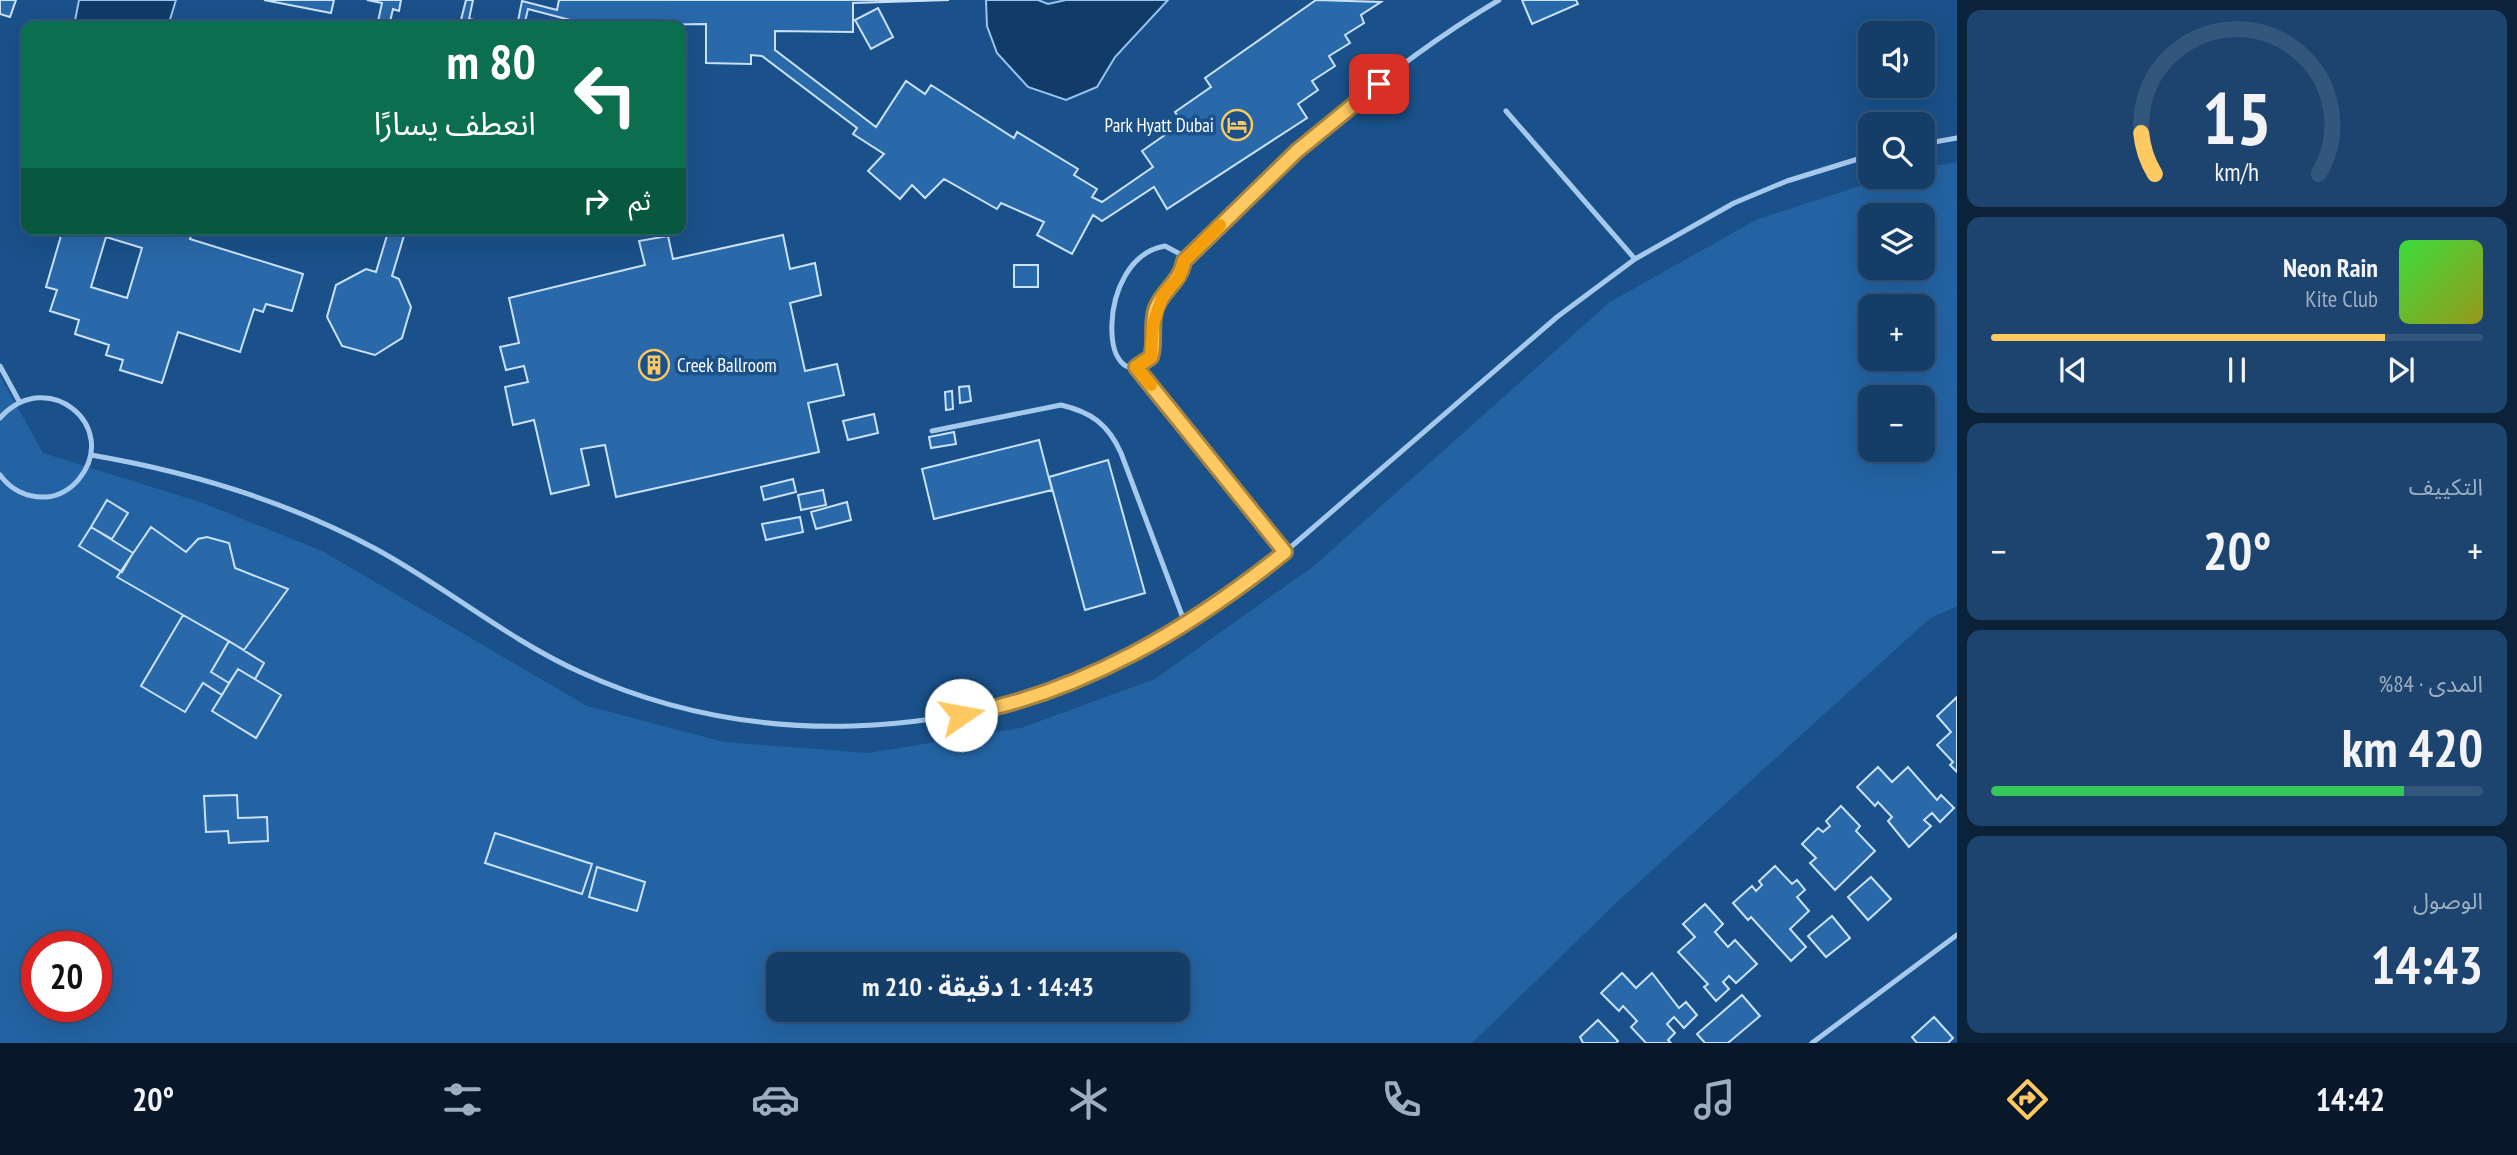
<!DOCTYPE html>
<html lang="ar">
<meta charset="utf-8">
<style>
body{margin:0;font-family:"PT Sans Narrow","Noto Sans Arabic",sans-serif;background:#1d446e;color:#f1f3f6;direction:rtl;height:100vh;display:flex;flex-direction:column;font-size:26px;white-space:nowrap}
*{box-sizing:border-box;margin:0}
p{font-size:23px;color:#9daec0}
.icon{flex:none;width:38px;height:38px;fill:none;stroke:currentColor;stroke-width:2;stroke-linecap:round;stroke-linejoin:round}
.map{position:relative;flex:1;overflow:hidden;direction:ltr}
.sheet{display:flex;flex-direction:column;gap:10px;padding:10px;background:#0b2239;width:560px}
.sheet>*{flex:none}
.guide{position:absolute;left:21px;top:21px;width:665px;height:214px;border-radius:14px;box-shadow:0 7px 28px #0002,0 0 0 2px #33567c;direction:rtl;background:#0b6e4f;color:#fff;overflow:hidden}
.tools{position:absolute;left:1858px;top:21px;display:grid;gap:14px}
.tools a{display:grid;place-items:center;width:77px;height:77px;border-radius:14px;background:#143d68;box-shadow:0 7px 28px #0002,0 0 0 2px #33567c;font-size:35px}
.speed{position:absolute;left:21px;top:931px;display:flex;gap:14px;font-size:35px;font-weight:700;text-align:center}
.speed>*{display:grid;place-content:center;width:91px;height:91px;border-radius:50%;background:#143d68;box-shadow:0 7px 28px #0002,0 0 0 2px #33567c;line-height:1}
.speed .limit{border:10px solid #d22;background:#fff;color:#111}
.pin{position:absolute;display:grid;place-items:center;width:60px;height:60px;color:#fff;margin:-30px;border-radius:14px;box-shadow:0 4px 10px #0006}
.me{position:absolute;width:77px;margin:-38px;rotate:78deg;stroke-linejoin:round;filter:drop-shadow(0 0 5px #0008)}
.turn{display:flex;align-items:center;gap:24px;height:147px;padding:0 35px;font-size:32px}
.turn .icon{width:91px;height:91px;stroke-width:2.5}
.turn b{display:block;font-size:49px;line-height:60px}
.then{display:flex;align-items:center;height:66px;padding:0 35px;background:#0003;gap:14px;font-size:26px}
.big{font-size:52px;font-weight:700;line-height:1.1}
.sheet .widget{flex:1;display:flex;flex-direction:column;justify-content:center;gap:10px;min-width:0;padding:0 24px;border-radius:14px;background:#1d446e}
.sheet .dial{align-items:center;gap:0}
.dial svg{height:182px;overflow:visible;fill:none;stroke:#33567c;stroke-width:7;stroke-linecap:round;text-anchor:middle}
.dial text{fill:#f1f3f6;stroke:none}
.song{display:flex;align-items:center;gap:21px}
.cover{width:84px;height:84px;border-radius:10px;background:linear-gradient(135deg,hsl(120 70% 55%),hsl(60 70% 35%))}
.played{height:7px;border-radius:4px;background:linear-gradient(90deg,#ffc961 80%,#33567c 80%)}
.keys{display:flex;justify-content:space-around;direction:ltr}
.heat{display:flex;justify-content:space-between;align-items:center;font-size:38px;direction:ltr}
.charge{height:10px;border-radius:5px;background:linear-gradient(90deg,#34c759 84%,#33567c 0)}
.trip{position:absolute;left:766px;top:952px;width:424px;height:70px;border-radius:14px;background:#143d68;box-shadow:0 7px 28px #0002,0 0 0 2px #33567c;font-weight:700;line-height:70px;text-align:center;direction:rtl}
.tabs{display:flex;height:112px;justify-content:space-around;align-items:center;background:#08182a;color:#9daec0}
.tabs .icon{width:49px;height:49px}
.tabs .on{color:#ffc961}
.tabs b{font-size:32px;color:#f1f3f6}
main{display:flex;flex:1;min-height:0}
.map>svg:first-child{display:block}
.green{fill:#2363a3;fill-rule:evenodd}
.water{fill:#113b68;stroke:#97c5ef;stroke-width:2}
.building{fill:#2968a9;stroke:#cae2f9;stroke-width:2;fill-rule:evenodd}
.lines{fill:none;stroke-linecap:round;stroke-linejoin:round}
.service{stroke:#a5c9ed;stroke-width:5}
.route-casing{stroke:#a6833f;stroke-width:18}
.route{stroke:#ffc961;stroke-width:12}
.slow{stroke:#f59e0b;stroke-width:12}
.labels{text-anchor:middle;stroke-width:7;stroke-linejoin:round;paint-order:stroke}
.poi-label{font-size:19px;fill:#fff;stroke:#1a518a;text-anchor:end}
</style>
<main>
<section class="sheet">
<div class="widget dial"><svg viewBox="0 0 100 80">
<path d="M14 69A42 42 0 1 1 86 69"/>
<path d="M14 69A42 42 0 0 1 8 51" stroke="#ffc961"/>
<text x="50" y="56" font-size="32" font-weight="700">15</text>
<text x="50" y="72" font-size="11">km/h</text>
</svg></div>
<div class="widget">
<div class="song"><i class="cover"></i><div><b>Neon Rain</b><p>Kite Club</p></div></div>
<div class="played"></div>
<div class="keys"><svg class="icon" aria-label="previous" viewBox="0 0 24 24"><path d="M18 5L8 12l10 7zM5 5v14"/></svg><svg class="icon" aria-label="pause" viewBox="0 0 24 24"><path d="M8 5v14M16 5v14"/></svg><svg class="icon" aria-label="next" viewBox="0 0 24 24"><path d="M6 5l10 7-10 7zM19 5v14"/></svg></div>
</div>
<div class="widget"><p>التكييف</p>
<div class="heat"><a>−</a><b class="big">20°</b><a>+</a></div>
</div>
<div class="widget"><p>المدى · 84%</p><b class="big">420 km</b><div class="charge"></div></div>
<div class="widget"><p>الوصول</p><b class="big">14:43</b></div>
</section>
<div class="map">
<svg width="1957" height="1043" viewBox="0 0 1957 1043">
<rect width="100%" height="100%" fill="#1a518a"/>
<!-- green -->
<path class="green" d="M1957,162V606L1929,619L1616,903L1472,1043H0V376L43,453L203,503L322,551L587,706L724,742L868,753L1021,728L1155,679L1314,566L1610,302L1756,220L1887,177H1923V168ZM1871,215H1923V268H1871ZM1871,306H1923V359H1871ZM1871,397H1923V450H1871ZM37,947H96V1006H37ZM779,964H1178V1010H779Z"/>
<!-- water -->
<path class="water" d="M79,0H176L168,26H74Z
M986,0H1038L1048,4L1066,0H1168L1115,57L1097,87L1066,100L1028,87L997,53L987,26Z"/>
<!-- building -->
<path class="building" d="M0,0H16L10,17L0,14Z
M264,0H334L331,13Z
M367,0H401L399,11L393,9L389,26H377L382,3Z
M466,0H473L469,19L502,26L460,24Z
M559,0H949L853,3V32L775,31V50L876,127L906,81L925,94L931,85L1014,138L1017,132L1078,169L1074,175L1097,189L1092,197L1102,202L1153,167L1142,151L1182,123L1175,112L1211,87L1205,78L1316,0L1381,2L1361,15L1364,23L1345,35L1350,43L1329,56L1335,66L1312,81L1318,90L1298,104L1307,118L1167,209L1154,187L1102,221L1093,215L1072,254L1037,235L1044,222L1001,203L997,209L944,179L925,198L912,185L900,199L868,171L884,154L853,134L857,128L762,56L751,55V64L706,63V24L573,26L574,21L528,9L524,26H517L522,1L557,10Z
M1522,0H1576L1578,4L1532,24Z
M878,8L893,37L871,49L855,20Z
M63,229H193L190,239L303,274L292,311L266,304L263,312L254,309L240,352L178,332L162,383L120,370L123,360L106,355L109,345L75,334L79,320L50,311L57,290L46,287ZM106,237L142,248L127,298L91,287Z
M389,229H406L392,276L399,279L411,307L402,338L375,355L342,346L327,317L336,285L366,269L376,272Z
M783,235L790,269L815,263L821,295L790,303L805,371L837,364L844,395L808,403L819,452L616,497L605,445L581,449L589,485L551,494L534,420L513,425L505,387L528,382L524,366L506,370L500,347L519,343L509,298L645,265L639,241L668,236L673,259Z
M1014,265H1038V287H1014Z
M969,386L971,401L960,403L959,387Z
M952,391L953,409L946,410L945,392Z
M874,414L878,433L848,440L843,421Z
M954,432L956,444L931,448L929,437Z
M1039,440L1052,490L934,519L922,469Z
M1108,460L1145,593L1085,610L1049,477Z
M793,479L796,492L764,500L761,487Z
M823,490L826,505L801,510L798,495Z
M107,500L128,513L112,539L91,527Z
M847,502L851,520L816,529L811,512Z
M800,517L803,532L766,540L762,524Z
M91,527L133,553L122,572L79,546Z
M151,527L186,552L198,539L207,537L229,543L235,568L288,589L244,650L117,577Z
M183,615L229,641L211,672L229,683L222,695L203,683L185,712L141,686Z
M229,641L264,663L255,679L238,669L229,683L211,672Z
M238,669L281,695L256,738L212,711Z
M1957,697V772L1950,765L1953,762L1937,745L1951,732L1937,716Z
M1878,767L1892,782L1908,767L1937,800L1941,795L1954,808L1940,822L1932,813L1924,820L1931,826L1909,847L1888,821L1892,817L1878,802L1875,806L1857,787Z
M237,795L238,818L267,817L268,841L229,843L228,831L206,832L204,796Z
M1841,806L1860,826L1856,831L1875,851L1835,890L1810,863L1816,858L1802,844L1818,828L1823,832L1830,826L1826,821Z
M495,833L592,864L582,894L485,863Z
M1775,866L1792,884L1797,880L1805,890L1797,897L1809,911L1790,929L1806,947L1791,961L1751,917L1748,920L1733,903L1752,886L1756,891L1762,885L1759,881Z
M597,867L645,882L637,911L589,897Z
M1871,877L1891,899L1868,920L1848,897Z
M1705,904L1723,924L1715,932L1728,947L1735,940L1757,964L1736,983L1729,976L1723,982L1729,989L1716,1001L1704,987L1708,984L1678,952L1695,937L1683,924Z
M1832,916L1850,938L1826,957L1808,936Z
M1622,973L1636,988L1652,973L1679,1008L1686,1002L1697,1015L1684,1028L1674,1017L1667,1024L1675,1033L1668,1040L1671,1043H1646L1631,1027L1637,1021L1623,1006L1619,1011L1601,993Z
M1742,995L1760,1016L1728,1043H1705L1697,1034Z
M1934,1017L1953,1038L1948,1043H1917L1912,1037Z
M1598,1020L1618,1041L1616,1043H1583L1580,1037Z"/>
<g class="lines">
<!-- service -->
<path class="service" d="M1506,111L1635,259
M1923,144L1957,138
M1165,246L1180,254L1183,270L1156,309L1151,357C1100,407 1093,258 1165,246Z
M1184,261C1280,165 1380,70 1499,0
M0,366L19,401
M1136,367L1285,552
M0,418C48,365 121,427 79,479C71,489 59,496 47,497C27,498 11,490 0,475
M932,431L1061,405C1091,412 1108,424 1121,453L1186,626
M91,455C191,472 284,500 374,548C445,586 507,639 580,672C753,751 954,741 1123,660C1182,632 1235,593 1285,552L1557,317L1635,259L1734,203L1787,181L1871,155
M1812,1043L1957,935"/>
</g>
<g class="lines">
<!-- route casing -->
<g class="route-casing">
<path id="route" d="M961,715C1083,692 1189,629 1285,552L1136,367L1151,357C1156,341 1150,324 1156,308C1163,290 1181,281 1184,261L1297,151L1379,84"/>
</g>
<!-- route -->
<use href="#route" class="route"/>
<!-- slow -->
<path class="slow" d="M1151,385L1136,367L1151,357L1153,324L1163,295L1179,277L1184,261L1220,225"/>
</g>
<!-- icons -->
<defs>
<g id="hotel-ring" transform="scale(1.575)"><circle r="9.5" fill="#1a518a" stroke="#ffc961" stroke-width="1.5"/><path d="M-6-4.5h1.5V1H6V5H4.5V3h-9V5H-6ZM-4 0a1.8 1.8 0 1 1 3.6 0ZM.5 0V-2.5h3Q6-2.5 6 0Z" fill="#ffc961"/></g>
<g id="building-ring" transform="scale(1.575)"><circle r="9.5" fill="#1a518a" stroke="#ffc961" stroke-width="1.5"/><path d="M-4-6H4V6H1V3H-1V6H-4ZM-2.5-4.3h1.7v1.8h-1.7ZM.8-4.3h1.7v1.8H.8ZM-2.5-1h1.7V.8h-1.7ZM.8-1h1.7V.8H.8Z" fill="#ffc961"/></g>
</defs>
<g fill-rule="evenodd">
<use href="#hotel-ring" x="1237" y="125"/>
<use href="#building-ring" x="654" y="365"/>
</g>
<g class="labels">
<!-- poi labels -->
<g class="poi-label">
<text x="1214" y="132">Park Hyatt Dubai</text>
<text x="677" y="372" text-anchor="start">Creek Ballroom</text>
</g>
</g>
</svg>
<div class="tools">
<a><svg class="icon" aria-label="sound" viewBox="0 0 24 24"><path d="M4 9h4l5-4v14l-5-4H4zM17 9q2 3 0 6"/></svg></a>
<a><svg class="icon" aria-label="search" viewBox="0 0 24 24"><circle cx="10" cy="10" r="6"/><path d="M15 15l6 6"/></svg></a>
<a><svg class="icon" aria-label="layers" viewBox="0 0 24 24"><path d="M12 4l9 5-9 5-9-5zM3 14l9 5 9-5"/></svg></a>
<a>+</a>
<a>−</a>
</div>
<div class="speed"><div class="limit">20</div></div>
<div class="pin" style="left:1379px;top:84px;background:#d93025"><svg class="icon" aria-label="arrive" viewBox="0 0 24 24"><path d="M6 21V4h12l-3 4 3 4H6"/></svg></div>
<svg class="me" style="left:961px;top:715px" viewBox="-20 -20 40 40"><circle r="19" fill="#fff"/><path d="M0-13L10 11 0 6-10 11z" fill="#ffc961"/></svg>
<div class="trip">14:43 · 1 دقيقة · 210 m</div>
<div class="guide">
<div class="turn"><svg class="icon" aria-label="left" viewBox="0 0 24 24"><path d="M17 20v-9H6M10 6l-5 5 5 5"/></svg><div><b>80 m</b>انعطف يسارًا</div></div>
<div class="then">ثم<svg class="icon" aria-label="right" viewBox="0 0 24 24"><path d="M7 20v-9h11M14 6l5 5-5 5"/></svg></div>
</div>
</div>
</main>
<nav class="tabs">
<b>14:42</b>
<svg class="icon on" aria-label="directions" viewBox="0 0 24 24"><path d="M12 3l9 9-9 9-9-9zM9 14v-3h6M13 9l2 2-2 2"/></svg>
<svg class="icon" aria-label="music" viewBox="0 0 24 24"><path d="M9 18V5l10-2v13"/><circle cx="6" cy="18" r="3"/><circle cx="16" cy="16" r="3"/></svg>
<svg class="icon" aria-label="phone" viewBox="0 0 24 24"><path d="M5 4h4l2 5-3 2q2 4 5 5l2-3 5 2v4C11 20 4 13 5 4z"/></svg>
<svg class="icon" aria-label="climate" viewBox="0 0 24 24"><path d="M12 3v18M4 7l16 10M4 17L20 7"/></svg>
<svg class="icon" aria-label="car" viewBox="0 0 24 24"><path d="M5 17H2v-5l4-1 3-4h7l3 4 3 1v5h-3M9 17h6M6 11h13"/><circle cx="7" cy="17" r="2"/><circle cx="17" cy="17" r="2"/></svg>
<svg class="icon" aria-label="filters" viewBox="0 0 24 24"><path d="M4 7h16M4 17h16"/><circle cx="9" cy="7" r="2"/><circle cx="15" cy="17" r="2"/></svg>
<b>20°</b>
</nav>
